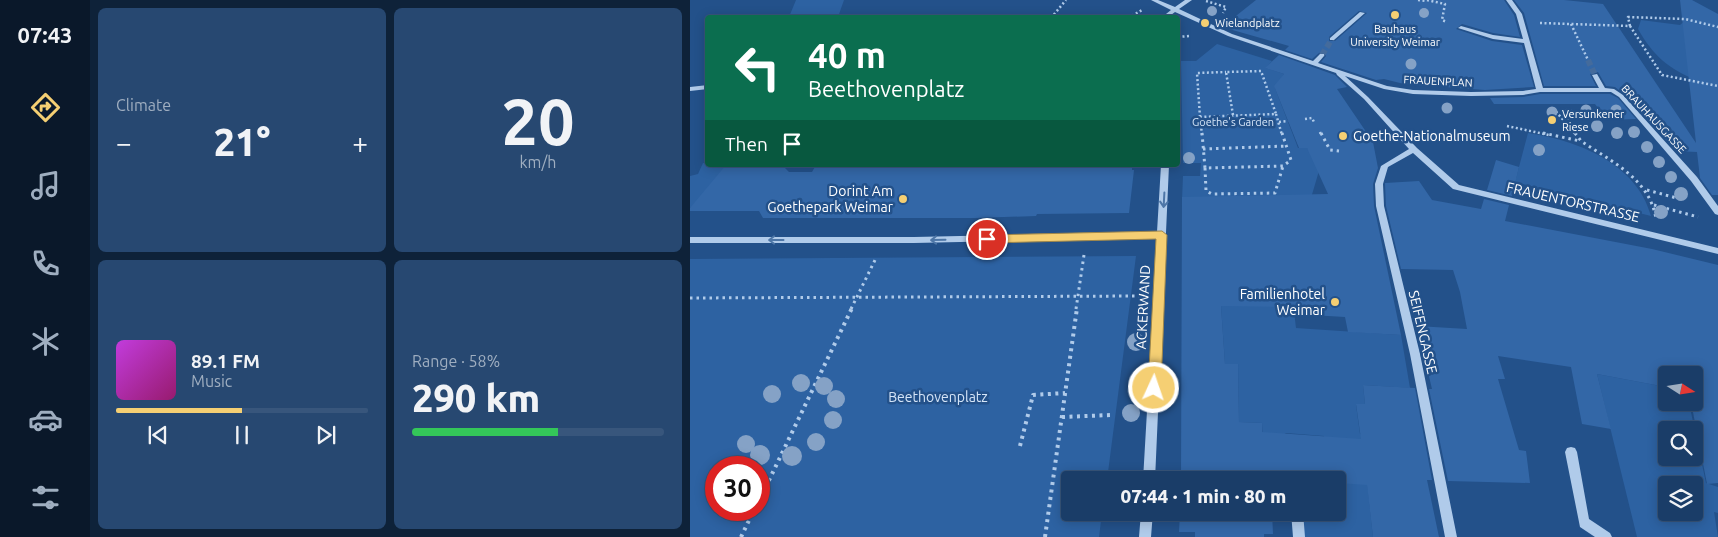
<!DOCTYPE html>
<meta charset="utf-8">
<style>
body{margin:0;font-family:Ubuntu,sans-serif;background:#274871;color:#f1f3f6;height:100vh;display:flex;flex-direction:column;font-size:19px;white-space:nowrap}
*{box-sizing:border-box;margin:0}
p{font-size:16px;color:#9faec0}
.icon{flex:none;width:28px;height:28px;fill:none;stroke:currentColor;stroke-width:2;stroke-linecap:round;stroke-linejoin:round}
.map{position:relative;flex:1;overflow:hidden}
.panel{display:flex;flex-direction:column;gap:8px;padding:8px;background:#0e2239;width:600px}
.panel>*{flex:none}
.hud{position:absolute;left:15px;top:15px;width:475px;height:152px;border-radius:5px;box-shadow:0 2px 12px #0003,0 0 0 1px #38567c;background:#0b6e4f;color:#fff;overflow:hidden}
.needle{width:32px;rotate:102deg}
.buttons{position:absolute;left:968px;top:366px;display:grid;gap:10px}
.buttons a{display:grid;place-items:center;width:45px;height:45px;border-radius:5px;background:#1a3d68;box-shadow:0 2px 12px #0003,0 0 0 1px #38567c;font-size:25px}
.speed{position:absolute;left:15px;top:456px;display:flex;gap:10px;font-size:25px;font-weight:700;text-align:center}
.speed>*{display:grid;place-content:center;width:65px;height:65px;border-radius:50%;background:#1a3d68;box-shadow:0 2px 12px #0003,0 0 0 1px #38567c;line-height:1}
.speed .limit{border:8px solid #d22;background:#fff;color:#111}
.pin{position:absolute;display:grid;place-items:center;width:42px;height:42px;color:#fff;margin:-21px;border:2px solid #fff;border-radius:50%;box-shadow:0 1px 5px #0007}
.me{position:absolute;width:55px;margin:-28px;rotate:3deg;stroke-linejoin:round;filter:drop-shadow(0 0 4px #0008)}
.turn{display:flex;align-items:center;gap:18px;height:105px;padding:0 20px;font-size:22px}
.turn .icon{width:65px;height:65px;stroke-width:2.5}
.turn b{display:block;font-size:35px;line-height:42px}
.then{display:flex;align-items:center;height:48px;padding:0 20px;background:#0003;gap:10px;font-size:19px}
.big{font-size:38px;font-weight:800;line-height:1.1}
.panel .card{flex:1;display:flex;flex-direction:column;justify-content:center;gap:8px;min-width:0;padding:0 18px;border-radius:8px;background:#274871}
.panel .dial{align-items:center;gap:0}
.dial b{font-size:65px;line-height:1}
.song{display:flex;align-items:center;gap:15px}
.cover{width:60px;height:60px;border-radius:8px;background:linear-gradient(135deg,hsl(290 70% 55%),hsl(320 70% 35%))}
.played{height:5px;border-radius:2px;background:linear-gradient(90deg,#f5cf73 50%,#38567c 50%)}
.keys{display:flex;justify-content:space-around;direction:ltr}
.heat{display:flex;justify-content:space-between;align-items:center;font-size:28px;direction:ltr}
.charge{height:8px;border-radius:4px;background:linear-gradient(90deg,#34c759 58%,#38567c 0)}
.panel .tiles{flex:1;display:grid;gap:8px;grid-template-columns:repeat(2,1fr)}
.trip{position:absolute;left:371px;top:471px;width:285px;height:50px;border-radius:5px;background:#1a3d68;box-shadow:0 2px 12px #0003,0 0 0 1px #38567c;font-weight:800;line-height:50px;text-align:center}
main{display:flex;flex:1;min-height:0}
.dock{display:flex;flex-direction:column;width:90px;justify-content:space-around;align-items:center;background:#0a182a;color:#9faec0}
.dock .icon{width:35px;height:35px}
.dock .on{color:#f5cf73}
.dock b{font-size:22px;color:#f1f3f6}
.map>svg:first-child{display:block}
.green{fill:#2d62a2;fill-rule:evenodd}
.building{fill:#3367a7;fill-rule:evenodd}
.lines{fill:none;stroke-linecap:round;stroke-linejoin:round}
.minor-tunnel{stroke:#446b9c;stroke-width:6;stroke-dasharray:6 3;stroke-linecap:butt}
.path-far2{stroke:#b0cbea;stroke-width:2.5;stroke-dasharray:2 2.5;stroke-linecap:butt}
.path-far1{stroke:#b0cbea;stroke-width:3;stroke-dasharray:2.5 4;stroke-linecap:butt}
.path{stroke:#b0cbea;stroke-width:4;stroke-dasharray:3 4.5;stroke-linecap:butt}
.minor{fill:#b0cbea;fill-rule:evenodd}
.tree{fill:#85a2c6}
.oneway{stroke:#4d76a7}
.route{fill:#f5cf73;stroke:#9f874b}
.poi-dot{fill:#f5cf73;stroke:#23518a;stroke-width:2}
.labels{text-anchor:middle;stroke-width:5;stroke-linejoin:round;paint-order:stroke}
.far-poi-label{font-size:11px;fill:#fff;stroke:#23518a;text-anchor:start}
.far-street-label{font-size:11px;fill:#fff;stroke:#23518a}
.far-park-label{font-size:11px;fill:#d5e5f8;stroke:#23518a}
.poi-label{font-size:14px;fill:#fff;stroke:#23518a;text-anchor:end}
.street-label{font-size:14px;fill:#fff;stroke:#23518a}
.park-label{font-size:14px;fill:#d5e5f8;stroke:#23518a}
</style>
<main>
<nav class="dock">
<b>07:43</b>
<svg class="icon on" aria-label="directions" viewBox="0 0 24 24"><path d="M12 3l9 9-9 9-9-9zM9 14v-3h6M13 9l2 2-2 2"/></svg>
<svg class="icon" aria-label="music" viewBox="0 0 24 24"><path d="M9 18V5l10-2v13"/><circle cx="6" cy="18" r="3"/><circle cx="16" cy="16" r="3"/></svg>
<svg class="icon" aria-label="phone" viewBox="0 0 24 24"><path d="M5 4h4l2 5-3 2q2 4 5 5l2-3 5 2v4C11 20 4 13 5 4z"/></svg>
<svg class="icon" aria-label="climate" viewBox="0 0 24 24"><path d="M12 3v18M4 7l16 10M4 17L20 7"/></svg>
<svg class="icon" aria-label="car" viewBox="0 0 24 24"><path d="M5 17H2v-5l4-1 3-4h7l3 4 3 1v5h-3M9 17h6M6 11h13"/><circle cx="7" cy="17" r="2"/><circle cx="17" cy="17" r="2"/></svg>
<svg class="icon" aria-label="filters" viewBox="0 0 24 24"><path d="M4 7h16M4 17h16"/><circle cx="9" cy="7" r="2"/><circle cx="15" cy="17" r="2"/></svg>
</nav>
<section class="panel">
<div class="tiles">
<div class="card"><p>Climate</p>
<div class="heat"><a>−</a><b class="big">21°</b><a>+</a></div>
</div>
<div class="card dial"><b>20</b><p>km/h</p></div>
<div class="card">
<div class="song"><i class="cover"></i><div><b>89.1 FM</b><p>Music</p></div></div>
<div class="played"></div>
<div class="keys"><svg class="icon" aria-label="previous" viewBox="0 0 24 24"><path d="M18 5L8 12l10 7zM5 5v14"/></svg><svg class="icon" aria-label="pause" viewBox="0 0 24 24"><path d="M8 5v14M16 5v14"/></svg><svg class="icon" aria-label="next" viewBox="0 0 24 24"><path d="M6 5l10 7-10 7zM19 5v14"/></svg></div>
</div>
<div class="card"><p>Range · 58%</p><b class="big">290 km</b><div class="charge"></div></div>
</div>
</section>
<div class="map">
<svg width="1028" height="537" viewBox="0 0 1028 537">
<rect width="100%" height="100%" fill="#23518a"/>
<!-- green -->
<path class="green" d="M106,0H154L148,17H99Z
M951,20L990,25L995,21V45L1012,49L1007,80C979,70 962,54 948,29Z
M527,44L582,61L576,68L594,74L585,88L608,148H617L631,164L621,198L492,200L493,176H510L511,163H493L491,61H506Z
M838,133C886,140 947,163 961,216L825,182Z
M13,163L39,165L10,202L0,208V176L8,174Z
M446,256L417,480H380V512L412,513L409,537H0V259ZM26,468H69V510H26Z
M601,286L606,328L711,335L720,388L673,385L675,404L666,405L670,434L679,435L677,481L683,537H614L613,513L648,512V483L657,484L654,452L635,451L634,436L596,433L573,450L572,423L549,422L548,364H535L531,306Z
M907,374L976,387V402L999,403L1016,483L1028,487V513L1024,512L1028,537H947ZM976,430H1004V458H976ZM976,485H1004V512H976Z"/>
<!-- building -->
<path class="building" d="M566,0H814L824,15L830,37L803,33L772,24L766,29L802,41L832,45L844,87L795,90L714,84L694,79L686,80L631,62L636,56L634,52L629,53L622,59L595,50L599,46L532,27ZM669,11L677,13L645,41H639V37Z
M824,0H874L913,4L1006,143L990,0H1002L1028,14V195H1022L1010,178L1007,152L986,151L934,94L925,87L916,86L908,72L900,74L906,86H854L834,13Z
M589,55L645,75L657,87L647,89L683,142L688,168L683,184L684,206L711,335L658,332L655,317L604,314L603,307L531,306L535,364H548L549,422L572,423V432L671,439L666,404H675L673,385L725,388L742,480H737L749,537H683L677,485L648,483V480H491L492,197L638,194L617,148H609L584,86L594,74L575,68Z
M850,94H920L928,98L946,119L917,120L905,104H804L800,98L833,97Z
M806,160L829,167L822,196L797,190Z
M36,165H92L99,172H122L126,165H442V170H444L439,213L347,214L346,216L285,218H73L69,211H0V208Z
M729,181L742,200L791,209L794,199L819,205L815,221L962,249L1028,265V483L1017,484L1001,402H1004V375H976V387L907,374L921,429L892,424L881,367L808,356L815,379H808L829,450L836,451L840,483L758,481L739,389H742L727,326L777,329L770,292L763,270L711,269L696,206L695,183Z
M490,512H582L583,534H574V537H505V532H489Z"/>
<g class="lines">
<!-- minor-tunnel -->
<path class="minor-tunnel" d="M632,55L642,39
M898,60L905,75"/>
<!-- path-far2 -->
<path class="path-far2" d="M728,0L737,1
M737,0L755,4L752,20L757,22
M516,1L536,7L533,13
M361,18L376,0
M438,18L452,10
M850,23L940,26L972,75L1028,86
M881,24L898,60
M940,26L938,17L995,19L1028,27
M488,37L499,36
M863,108L886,135
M586,114L592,135
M543,115L536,72L571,71L586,114
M510,117L507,73L536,72
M615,119L622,118L624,122
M589,122L598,121
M817,126L859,135
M630,132L631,135
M512,135L510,117L586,114"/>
<!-- path-far1 -->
<path class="path-far1" d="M512,133L515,168L593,166L601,160L592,133
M631,133L640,150L649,151
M853,133L890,141
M885,133L891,141C922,162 960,179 966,219
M513,149L597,146
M515,168L516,191L522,194L585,193L593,166
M957,190L994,200
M964,205L1008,217
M0,298L449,296
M161,309L186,258
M386,309L394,255"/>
<!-- path -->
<path class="path" d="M372,417L421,415
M330,446L343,395L375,393
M69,501L162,308
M51,537L64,510
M355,537L387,308"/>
<!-- minor -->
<path class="minor" d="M461,0H468L485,7L495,0H502L489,9L542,34L623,61L630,54H634V56L628,63L697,86L723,90L781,92L833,91L846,89L834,43L803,39L768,28L771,26L803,35L833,39L826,14L816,0H822L832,14L853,88H909L902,75L907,74L915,88L924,89L933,95L1007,177L1028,206V215L1025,214L1001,181L929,97L921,92H850L833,95L781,96L723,94L694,89L655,76L678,97L727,148L769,185L1028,248V254L763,189L723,153L698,167L693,184L694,206L730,354L767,537H755L720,354L686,206L685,184L691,166L719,149L674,99L647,75L646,73L538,36L485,12L477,18H471L481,10Z
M670,12L675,13L644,40H640V38Z
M18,85V89L0,91V87Z
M471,165H479L465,480H453L467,238L224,243H0V237H224L467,232Z
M881,447L885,448L887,452L899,519L920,533L922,537H905L890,527L875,452L877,448Z
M451,512H463L461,537H449Z
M601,512H613L615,537H603Z"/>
</g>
<!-- trees -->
<g class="tree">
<circle cx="522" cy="11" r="5"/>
<circle cx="734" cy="13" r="5"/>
<circle cx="721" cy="64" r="5.5"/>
<circle cx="757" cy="108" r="5.5"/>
<circle cx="896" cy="110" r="5.5"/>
<circle cx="926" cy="110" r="5.5"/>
<circle cx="862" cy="112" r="5.5"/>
<circle cx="878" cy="114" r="5.5"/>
<circle cx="907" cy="126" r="6"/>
<circle cx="944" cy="132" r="6"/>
<circle cx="927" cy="133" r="6"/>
<circle cx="957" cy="147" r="6"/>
<circle cx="849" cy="150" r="6"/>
<circle cx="499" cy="158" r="6"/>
<circle cx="969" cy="162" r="6"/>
<circle cx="981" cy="177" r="6"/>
<circle cx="991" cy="194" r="7"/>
<circle cx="971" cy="212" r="7"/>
<circle cx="446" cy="342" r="9"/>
<circle cx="111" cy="383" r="9"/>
<circle cx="134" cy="386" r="9"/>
<circle cx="82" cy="394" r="9"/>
<circle cx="146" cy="399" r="9"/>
<circle cx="441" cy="413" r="9"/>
<circle cx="143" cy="420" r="9"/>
<circle cx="126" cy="442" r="9"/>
<circle cx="56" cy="444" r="9"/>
<circle cx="70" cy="455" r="10"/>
<circle cx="102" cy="456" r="10"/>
</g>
<!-- one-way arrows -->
<defs><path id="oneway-shaft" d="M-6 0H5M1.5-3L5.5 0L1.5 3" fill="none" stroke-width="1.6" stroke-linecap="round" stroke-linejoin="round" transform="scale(1.25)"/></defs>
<g class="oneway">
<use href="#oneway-shaft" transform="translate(474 200) rotate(93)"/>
<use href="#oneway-shaft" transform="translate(86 240) rotate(-180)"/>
<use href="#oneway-shaft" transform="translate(248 240) rotate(179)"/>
</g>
<!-- route -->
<path class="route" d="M472,231L477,235L471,388L469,392H460L458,388L466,239L297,243L291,239L297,235Z"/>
<!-- markers -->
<g class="poi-dot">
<circle cx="705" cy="15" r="5"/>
<circle cx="515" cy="23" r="5"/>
<circle cx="862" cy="120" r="5"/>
<circle cx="653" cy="136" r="5"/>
<circle cx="213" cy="199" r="5"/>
<circle cx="645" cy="302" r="5"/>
</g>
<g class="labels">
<!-- far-poi labels -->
<g class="far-poi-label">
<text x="525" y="27">Wielandplatz</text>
<text x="705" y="33" text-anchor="middle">Bauhaus<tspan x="705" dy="13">University Weimar</tspan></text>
<text x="872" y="118">Versunkener<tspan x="872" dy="13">Riese</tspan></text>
</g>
<!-- far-street labels -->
<g class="far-street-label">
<text transform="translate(748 81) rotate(3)" y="4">FRAUENPLAN</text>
<text transform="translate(964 119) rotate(47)" y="4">BRAUHAUSGASSE</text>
</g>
<!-- far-park labels -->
<g class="far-park-label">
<text x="543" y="126">Goethe's Garden</text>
</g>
<!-- poi labels -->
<g class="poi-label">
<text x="663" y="141" text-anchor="start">Goethe-Nationalmuseum</text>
<text x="203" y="196">Dorint Am<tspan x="203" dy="16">Goethepark Weimar</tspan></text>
<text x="635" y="299">Familienhotel<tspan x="635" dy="16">Weimar</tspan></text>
</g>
<!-- street labels -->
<g class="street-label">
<text transform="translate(883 202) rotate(13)" y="5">FRAUENTORSTRASSE</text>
<text transform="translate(453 307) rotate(-87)" y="5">ACKERWAND</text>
<text transform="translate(733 332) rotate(77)" y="5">SEIFENGASSE</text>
</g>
<!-- park labels -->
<g class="park-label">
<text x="248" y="402">Beethovenplatz</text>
</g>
</g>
</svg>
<div class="buttons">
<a><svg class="needle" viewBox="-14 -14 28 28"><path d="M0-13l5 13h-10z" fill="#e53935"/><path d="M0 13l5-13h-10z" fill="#9faec0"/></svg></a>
<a><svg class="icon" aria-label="search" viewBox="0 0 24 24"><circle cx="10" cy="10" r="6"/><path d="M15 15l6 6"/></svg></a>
<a><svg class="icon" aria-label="layers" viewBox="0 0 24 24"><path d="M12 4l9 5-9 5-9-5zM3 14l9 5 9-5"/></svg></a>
</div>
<div class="speed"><div class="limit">30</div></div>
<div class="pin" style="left:297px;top:239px;background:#d93025"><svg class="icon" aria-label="arrive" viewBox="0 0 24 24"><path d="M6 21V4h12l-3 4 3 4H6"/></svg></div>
<svg class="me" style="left:464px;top:388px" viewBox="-20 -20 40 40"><circle r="17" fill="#f5cf73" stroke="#fff" stroke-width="3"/><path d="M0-11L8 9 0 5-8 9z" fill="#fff"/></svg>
<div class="trip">07:44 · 1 min · 80 m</div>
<div class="hud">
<div class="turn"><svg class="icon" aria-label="left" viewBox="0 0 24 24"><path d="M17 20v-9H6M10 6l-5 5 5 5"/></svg><div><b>40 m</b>Beethovenplatz</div></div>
<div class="then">Then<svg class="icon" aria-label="arrive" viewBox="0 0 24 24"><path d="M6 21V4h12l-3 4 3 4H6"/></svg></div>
</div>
</div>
</main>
